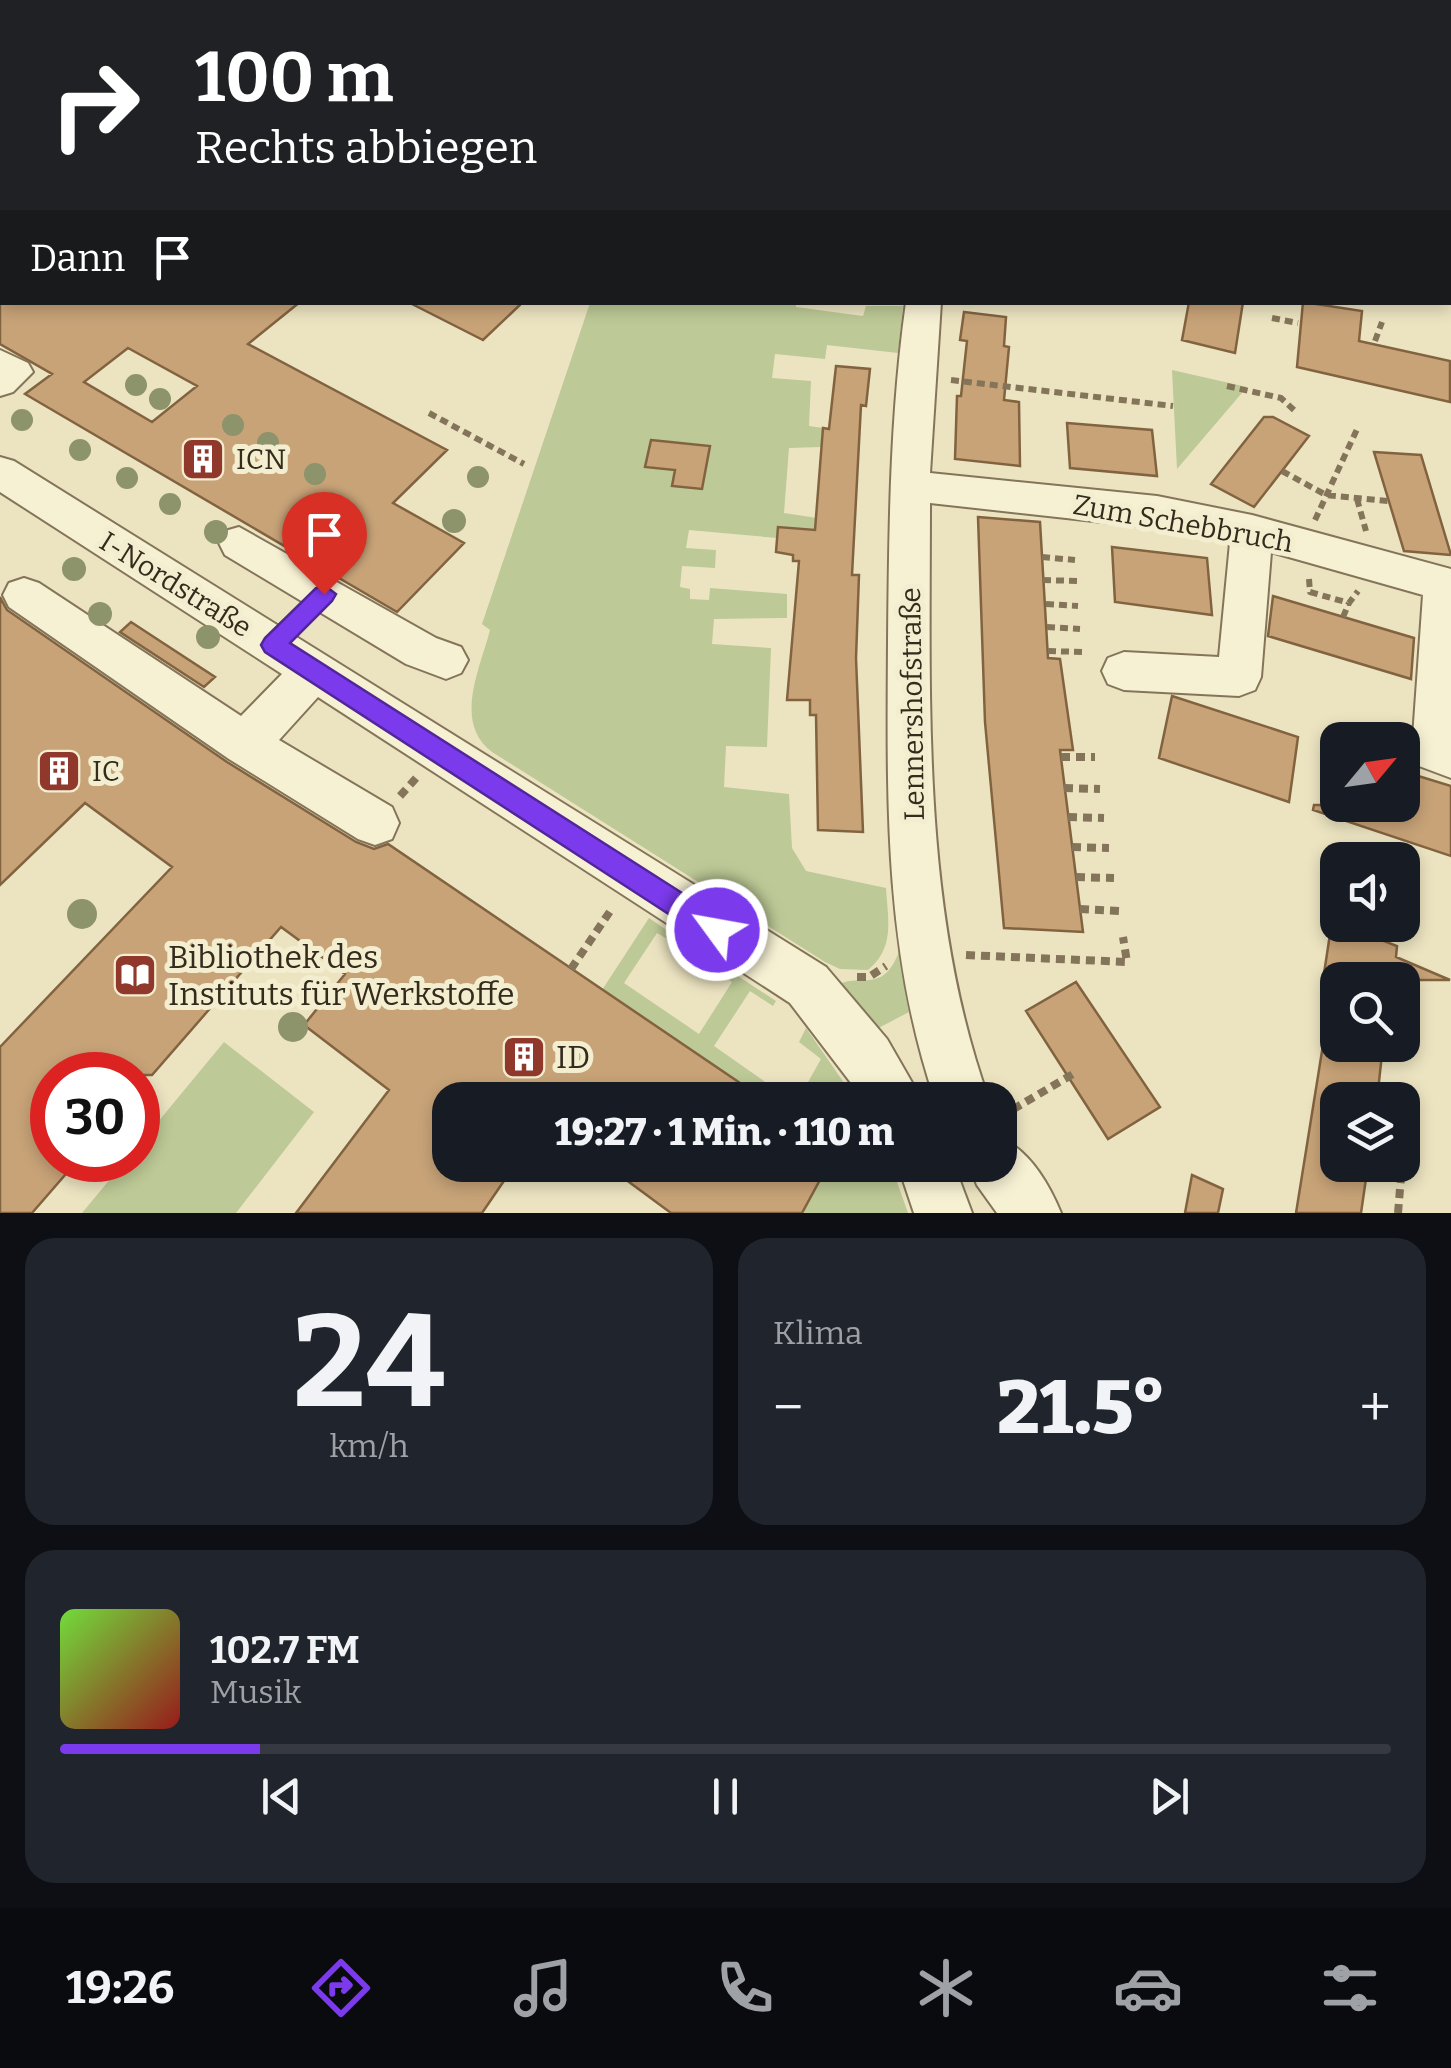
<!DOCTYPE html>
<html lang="de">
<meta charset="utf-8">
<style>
body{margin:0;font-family:Bitter,serif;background:#20242c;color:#f1f3f6;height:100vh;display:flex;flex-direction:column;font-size:38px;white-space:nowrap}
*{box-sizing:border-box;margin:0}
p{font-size:32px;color:#9ea1a6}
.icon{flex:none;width:55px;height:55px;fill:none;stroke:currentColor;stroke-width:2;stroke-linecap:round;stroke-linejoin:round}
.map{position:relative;height:1213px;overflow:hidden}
.sheet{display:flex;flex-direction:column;gap:25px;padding:25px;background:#0d0f14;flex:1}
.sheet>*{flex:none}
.guide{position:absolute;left:0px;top:0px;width:1452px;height:305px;box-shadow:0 5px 15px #0003;background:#202124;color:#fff;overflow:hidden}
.needle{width:65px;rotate:61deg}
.tools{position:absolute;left:1320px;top:722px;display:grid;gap:20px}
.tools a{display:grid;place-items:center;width:100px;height:100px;border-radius:20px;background:#171b24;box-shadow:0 5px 15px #0003;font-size:50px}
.speed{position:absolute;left:30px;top:1052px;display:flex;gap:20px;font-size:50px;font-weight:700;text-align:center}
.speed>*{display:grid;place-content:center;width:130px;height:130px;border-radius:50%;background:#171b24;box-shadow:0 5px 15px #0003;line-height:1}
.speed .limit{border:15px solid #d22;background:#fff;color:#111}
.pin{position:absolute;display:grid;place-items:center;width:85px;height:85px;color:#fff;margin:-102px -42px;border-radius:50% 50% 50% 0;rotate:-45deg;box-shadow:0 0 10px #0007}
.pin .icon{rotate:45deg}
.me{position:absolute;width:110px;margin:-55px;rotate:302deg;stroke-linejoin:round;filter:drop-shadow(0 0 8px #0008)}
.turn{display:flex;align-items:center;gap:35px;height:210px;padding:0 30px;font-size:45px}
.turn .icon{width:130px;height:130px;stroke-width:2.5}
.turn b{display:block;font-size:70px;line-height:85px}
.then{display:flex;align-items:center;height:95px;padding:0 30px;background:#0003;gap:20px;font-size:38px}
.big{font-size:75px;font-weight:800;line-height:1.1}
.sheet .tile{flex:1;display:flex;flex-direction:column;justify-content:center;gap:15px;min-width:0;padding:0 35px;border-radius:30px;background:#20242c}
.sheet .dial{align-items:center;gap:0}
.dial b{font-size:130px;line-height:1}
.song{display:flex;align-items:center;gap:30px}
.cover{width:120px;height:120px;border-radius:15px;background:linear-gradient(135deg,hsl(100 70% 55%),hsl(0 70% 35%))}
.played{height:10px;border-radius:5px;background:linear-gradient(90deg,#7c3aed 15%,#363941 15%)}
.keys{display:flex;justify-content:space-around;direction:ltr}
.heat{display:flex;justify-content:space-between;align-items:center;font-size:55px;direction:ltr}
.sheet .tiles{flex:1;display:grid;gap:25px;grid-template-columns:1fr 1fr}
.tile:last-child{grid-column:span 2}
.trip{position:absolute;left:432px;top:1082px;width:585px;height:100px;border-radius:30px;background:#171b24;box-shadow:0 5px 15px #0003;font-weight:800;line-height:100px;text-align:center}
.dock{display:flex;height:160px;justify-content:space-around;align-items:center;background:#090b0e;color:#9ea1a6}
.dock .icon{width:70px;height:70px}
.dock .selected{color:#7c3aed}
.dock b{font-size:45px;color:#f1f3f6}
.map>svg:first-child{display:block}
.green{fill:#bdc996}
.building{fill:#c8a378;stroke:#826340;stroke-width:2.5;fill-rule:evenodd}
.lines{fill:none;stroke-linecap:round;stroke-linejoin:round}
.minor-casing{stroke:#84755a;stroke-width:4}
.highway-casing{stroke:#52432e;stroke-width:4}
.path-far2{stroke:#84755a;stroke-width:5;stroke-dasharray:5 4;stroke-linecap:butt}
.path-far1{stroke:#84755a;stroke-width:6;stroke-dasharray:8 5;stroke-linecap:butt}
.path{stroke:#84755a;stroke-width:8;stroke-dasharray:9 6;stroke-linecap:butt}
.minor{fill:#f7f1d4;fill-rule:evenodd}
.highway{fill:#d8ae55;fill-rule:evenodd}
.rail-casing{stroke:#352b1d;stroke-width:8}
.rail{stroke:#f3eed0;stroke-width:5;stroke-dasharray:16;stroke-linecap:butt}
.tree{fill:#8d936b}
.route{fill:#7c3aed;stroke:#51269a;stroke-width:2.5}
.labels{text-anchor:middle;stroke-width:10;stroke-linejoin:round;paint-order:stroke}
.poi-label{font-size:28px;fill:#352b1d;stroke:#f3eed0;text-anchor:start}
.street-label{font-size:28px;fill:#352b1d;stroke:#f3eed0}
.near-poi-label{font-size:32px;fill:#352b1d;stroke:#f3eed0;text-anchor:start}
</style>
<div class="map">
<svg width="1451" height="1213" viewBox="0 0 1451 1213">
<rect width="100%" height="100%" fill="#ece4c1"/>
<!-- green -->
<path class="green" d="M796,302V307L863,316L866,306H903L898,353L827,345L825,359L775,354L772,378L811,381L809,426L823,428L821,447L789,448L784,513L817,518L816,530L779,527L777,538L689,530L686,548L716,550L715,568L682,566L680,587L690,589V599L709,600L710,588L787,594V618L714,619L712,644L771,648L767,747L726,746L724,787L789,794L792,848L806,871L886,888C888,920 895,948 868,970L840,969L825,962L492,752C453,723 480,669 490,630L482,624L590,303Z
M1172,370L1247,387L1177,469Z
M649,918L684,942L681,947L657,933L624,983L699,1034L732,982L711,967L715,961L776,1001L773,1006L750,991L714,1046L791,1100H765L602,990Z
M905,951L909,1012L871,1032L834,987C860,970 881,997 899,952Z
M806,1028L856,1100H798L821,1059L799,1042Z
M224,1042L314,1112L236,1213H82L126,1160H138V1146Z
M828,1165H891L908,1213H802Z"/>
<!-- building -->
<path class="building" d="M0,302H300L248,344L447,450L393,503L464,543L397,612L25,394L52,374L0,344ZM128,348L197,386L152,422L84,382Z
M408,302H523L483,340Z
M1189,302H1243L1235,353L1182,340Z
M1303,302L1362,311L1359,341L1450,361V402L1297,367Z
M964,312L1006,317L1004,346L1009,347L1004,400L1019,402L1020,466L955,459L957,396H961L967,341L960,340Z
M836,366L870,369L866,406L861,405L852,575H859L856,658L863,832L818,830L816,715H810V700H787L799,561H793V555L776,552L778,527L815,530L823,428L829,429Z
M1264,417H1273L1309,436L1254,507L1211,484Z
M1067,423L1152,430L1157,476L1070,468Z
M651,440L710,446L702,489L672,486L675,470L645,467Z
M1374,452L1421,455L1451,555L1404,551Z
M978,517L1040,522L1048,658L1060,659L1073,750H1060L1083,932L1004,928L985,722Z
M1112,547L1207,558L1212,615L1115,602Z
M1273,596L1414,638L1411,679L1268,636Z
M0,597L7,610L227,762L356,842L374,849L388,844L765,1100H450V1165H495L508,1175L482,1213H296L389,1090L304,1025L345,974L281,927L152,1075H52V1160H78L32,1213H0V1047L172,867L85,803L0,885Z
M131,622L160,641L215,677L204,687L120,632Z
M1172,696L1298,737L1289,802L1159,758Z
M1402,771L1451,786V856L1313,810L1314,805H1402Z
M1332,921L1397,946L1396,957L1450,980H1323Z
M1076,982L1160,1107L1108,1139L1026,1011Z
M1323,1045H1383L1377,1100H1338V1165H1368L1361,1213H1296Z
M606,1165H828L802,1213H671Z
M1192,1175L1223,1189L1218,1213H1185Z"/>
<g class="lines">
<!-- minor casing -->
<g class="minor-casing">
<path id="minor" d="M832,0H866L868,2H834Z
M1000,0H1028L1030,2H1002Z
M0,48L2,49V67L0,66Z
M1450,93H1451V111H1450Z
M906,302H941L930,473L1157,496L1252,515L1451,569V778L1419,766L1412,751L1423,595L1271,552L1261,677L1255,690L1239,696L1124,690L1108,684L1102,671L1108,658L1124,652L1219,657L1230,543L1157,528L930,503C930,702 921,911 989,1100H935C884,951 887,799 888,643C889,528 890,416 906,302Z
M0,350L28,363L33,372L13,392L0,396Z
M0,457L14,461L826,967L887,1039L922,1100H864L790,1003L318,697L279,740L392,807L399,823L392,839L375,845L358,839L229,759L9,607L3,595L9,583L24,578L39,583L241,716L282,674L0,492Z
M239,527L436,638L461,647L468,660L461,673L446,679L406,664L225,555L219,543L225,531Z
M1000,1138C1029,1150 1049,1184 1061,1213H997L977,1185L969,1165H1000Z
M898,1165H954L972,1213H914Z"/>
</g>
<!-- highway casing -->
<g class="highway-casing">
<path id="highway" d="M283,0H328L330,2H285Z
M481,0H526L528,2H483Z
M1450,194H1451V221H1450Z
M1450,247H1451V277H1450Z"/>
</g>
<!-- path-far2 -->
<path class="path-far2" d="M399,0L409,2"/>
<!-- path-far1 -->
<path class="path-far1" d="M1272,318L1298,323
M1375,341L1382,322
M951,380L1173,406
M1227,386L1281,398L1295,411
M429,413L524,464
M1282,471L1326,495L1388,501
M1357,499L1366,531
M1315,520L1358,427
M1042,557L1075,560
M1309,579L1310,592L1349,603L1358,591
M1043,580L1077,581
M1046,604L1078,606
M1343,617L1349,603
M1047,627L1080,629
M1048,651L1082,652"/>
<!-- path -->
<path class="path" d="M1061,757H1095
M1064,788L1100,789
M400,796L418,776
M1068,817L1104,818
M1072,847L1109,848
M1076,877L1114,878
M1080,909L1119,911
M966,955L1127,962L1123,937
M571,969L613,907
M857,977H869L886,966
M1000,1117L1073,1074
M1398,1213L1402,1165"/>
<!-- minor -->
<use href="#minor" class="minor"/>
<!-- highway -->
<use href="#highway" class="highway"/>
<!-- rail casing -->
<g class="rail-casing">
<path id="rail" d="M383,0L393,2
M420,0L430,2"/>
</g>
<!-- rail -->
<use href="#rail" class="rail"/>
</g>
<!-- trees -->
<g class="tree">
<circle cx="136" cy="385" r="11"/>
<circle cx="160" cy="399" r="11"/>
<circle cx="22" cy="420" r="11"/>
<circle cx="233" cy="425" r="11"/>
<circle cx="268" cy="443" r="11"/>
<circle cx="80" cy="450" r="11"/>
<circle cx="315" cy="474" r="11"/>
<circle cx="478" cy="477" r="11"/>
<circle cx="127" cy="478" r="11"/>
<circle cx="170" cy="504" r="11"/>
<circle cx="454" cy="521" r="12"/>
<circle cx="216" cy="532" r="12"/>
<circle cx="74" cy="569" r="12"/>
<circle cx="100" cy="614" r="12"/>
<circle cx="208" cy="637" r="12"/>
<circle cx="82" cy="914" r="15"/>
<circle cx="293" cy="1027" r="15"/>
</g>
<!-- route -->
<path class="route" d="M324,585L336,594L332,601L290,643L726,921L730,930L726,939L717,943L707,939L265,652L261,645L265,638L316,588Z"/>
<!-- icons -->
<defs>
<g id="building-square" transform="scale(2.25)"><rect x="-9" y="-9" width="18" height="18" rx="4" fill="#90382c" stroke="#f3eed0"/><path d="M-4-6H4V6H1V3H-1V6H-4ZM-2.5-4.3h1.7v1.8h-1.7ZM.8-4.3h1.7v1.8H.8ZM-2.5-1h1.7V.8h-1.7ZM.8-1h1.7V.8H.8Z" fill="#fff"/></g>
<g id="library-square" transform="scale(2.25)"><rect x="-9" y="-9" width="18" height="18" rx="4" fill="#90382c" stroke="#f3eed0"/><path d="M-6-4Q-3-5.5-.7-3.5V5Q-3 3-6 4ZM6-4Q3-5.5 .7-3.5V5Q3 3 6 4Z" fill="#fff"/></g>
</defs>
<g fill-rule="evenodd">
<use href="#building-square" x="203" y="459"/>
<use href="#building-square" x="59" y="771"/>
<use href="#library-square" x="135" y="975"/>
<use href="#building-square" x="524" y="1057"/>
</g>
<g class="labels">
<!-- poi labels -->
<g class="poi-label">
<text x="236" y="469">ICN</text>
<text x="92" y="781">IC</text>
</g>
<!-- street labels -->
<g class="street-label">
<text transform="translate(1183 523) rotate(10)" y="10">Zum Schebbruch</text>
<text transform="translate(176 584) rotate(32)" y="10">I-Nordstraße</text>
<text transform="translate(912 704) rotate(-91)" y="10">Lennershofstraße</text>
</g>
<!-- near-poi labels -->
<g class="near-poi-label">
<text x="168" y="968">Bibliothek des<tspan x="168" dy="37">Instituts für Werkstoffe</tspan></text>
<text x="556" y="1068">ID</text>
</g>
</g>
</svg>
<div class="tools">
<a><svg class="needle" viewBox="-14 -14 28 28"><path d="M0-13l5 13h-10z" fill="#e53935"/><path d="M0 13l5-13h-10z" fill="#9ea1a6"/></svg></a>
<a><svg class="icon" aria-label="sound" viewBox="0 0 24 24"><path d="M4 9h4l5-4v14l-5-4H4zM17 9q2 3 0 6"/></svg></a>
<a><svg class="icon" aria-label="search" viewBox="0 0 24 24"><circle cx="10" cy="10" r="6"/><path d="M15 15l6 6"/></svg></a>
<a><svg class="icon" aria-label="layers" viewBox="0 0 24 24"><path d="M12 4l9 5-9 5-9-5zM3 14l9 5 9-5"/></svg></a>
</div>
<div class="speed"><div class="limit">30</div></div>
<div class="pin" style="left:324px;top:594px;background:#d93025"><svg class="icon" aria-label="arrive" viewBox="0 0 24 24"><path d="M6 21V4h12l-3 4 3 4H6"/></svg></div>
<svg class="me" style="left:717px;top:930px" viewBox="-20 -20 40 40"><circle r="17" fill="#7c3aed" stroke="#fff" stroke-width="3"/><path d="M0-11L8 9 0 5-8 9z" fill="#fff"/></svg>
<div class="trip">19:27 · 1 Min. · 110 m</div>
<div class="guide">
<div class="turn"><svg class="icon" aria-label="right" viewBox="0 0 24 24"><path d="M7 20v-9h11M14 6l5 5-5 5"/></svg><div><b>100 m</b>Rechts abbiegen</div></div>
<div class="then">Dann<svg class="icon" aria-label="arrive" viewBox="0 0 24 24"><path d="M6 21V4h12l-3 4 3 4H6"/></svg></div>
</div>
</div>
<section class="sheet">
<div class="tiles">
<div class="tile dial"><b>24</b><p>km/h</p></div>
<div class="tile"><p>Klima</p>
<div class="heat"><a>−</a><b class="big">21.5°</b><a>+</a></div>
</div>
<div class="tile">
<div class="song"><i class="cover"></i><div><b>102.7 FM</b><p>Musik</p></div></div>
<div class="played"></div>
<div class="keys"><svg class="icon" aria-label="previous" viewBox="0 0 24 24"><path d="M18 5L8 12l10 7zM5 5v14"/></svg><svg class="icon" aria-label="pause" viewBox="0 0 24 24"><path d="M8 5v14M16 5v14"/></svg><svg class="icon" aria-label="next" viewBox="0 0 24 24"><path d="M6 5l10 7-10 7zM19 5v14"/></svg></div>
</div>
</div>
</section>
<nav class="dock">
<b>19:26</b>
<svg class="icon selected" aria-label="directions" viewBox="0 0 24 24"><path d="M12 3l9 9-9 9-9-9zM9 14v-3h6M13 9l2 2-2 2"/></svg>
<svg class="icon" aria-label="music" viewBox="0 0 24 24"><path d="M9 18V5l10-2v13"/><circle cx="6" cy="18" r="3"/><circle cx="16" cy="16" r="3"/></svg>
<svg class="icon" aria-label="phone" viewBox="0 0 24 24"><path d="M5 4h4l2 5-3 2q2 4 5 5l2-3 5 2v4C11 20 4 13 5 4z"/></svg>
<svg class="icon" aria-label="climate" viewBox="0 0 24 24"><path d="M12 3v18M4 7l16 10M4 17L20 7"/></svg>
<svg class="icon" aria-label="car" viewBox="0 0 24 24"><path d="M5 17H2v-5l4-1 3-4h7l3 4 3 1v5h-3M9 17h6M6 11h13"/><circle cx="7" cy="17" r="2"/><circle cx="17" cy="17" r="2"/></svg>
<svg class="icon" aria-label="filters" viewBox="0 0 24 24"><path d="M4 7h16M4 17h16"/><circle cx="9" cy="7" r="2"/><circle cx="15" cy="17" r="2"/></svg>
</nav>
